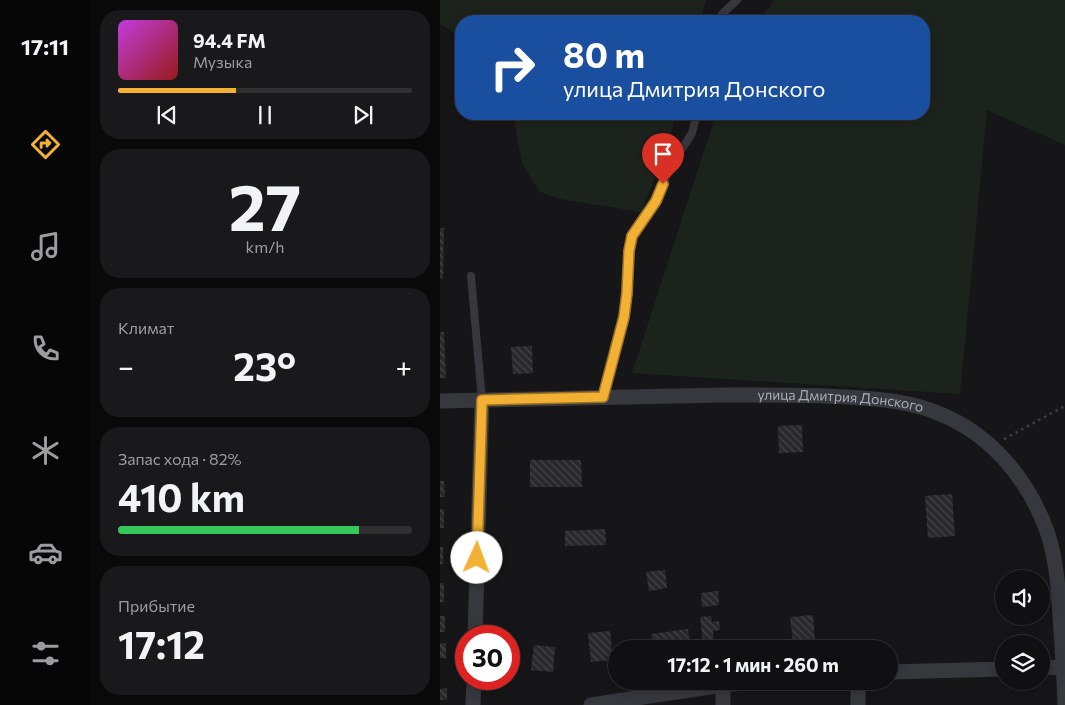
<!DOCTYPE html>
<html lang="ru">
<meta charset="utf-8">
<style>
body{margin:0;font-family:Commissioner,sans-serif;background:#19191b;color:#f1f3f6;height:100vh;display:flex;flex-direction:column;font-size:19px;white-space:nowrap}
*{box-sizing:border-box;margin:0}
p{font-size:16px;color:#9c9d9f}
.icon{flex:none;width:28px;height:28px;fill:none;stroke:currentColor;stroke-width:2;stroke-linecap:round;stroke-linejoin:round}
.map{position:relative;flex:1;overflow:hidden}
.panel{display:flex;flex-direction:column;gap:10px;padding:10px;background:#09090a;width:350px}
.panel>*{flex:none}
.guide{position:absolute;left:15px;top:15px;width:475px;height:105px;border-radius:20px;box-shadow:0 2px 12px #0003,0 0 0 1px #303032;background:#1a4fa0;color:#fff;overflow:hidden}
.buttons{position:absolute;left:555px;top:570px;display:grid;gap:10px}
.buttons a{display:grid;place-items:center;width:55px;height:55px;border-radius:50%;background:#101012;box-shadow:0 2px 12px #0003,0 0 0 1px #303032;font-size:25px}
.speed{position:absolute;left:15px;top:625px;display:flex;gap:10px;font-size:25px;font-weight:700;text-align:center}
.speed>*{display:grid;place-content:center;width:65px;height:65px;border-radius:50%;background:#101012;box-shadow:0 2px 12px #0003,0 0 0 1px #303032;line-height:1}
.speed .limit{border:8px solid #d22;background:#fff;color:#111}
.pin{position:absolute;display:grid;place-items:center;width:42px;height:42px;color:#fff;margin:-51px -21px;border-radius:50% 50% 50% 0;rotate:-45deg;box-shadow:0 0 5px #0007}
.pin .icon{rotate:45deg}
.me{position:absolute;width:55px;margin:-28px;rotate:2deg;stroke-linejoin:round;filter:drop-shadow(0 0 4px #0008)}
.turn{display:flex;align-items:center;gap:18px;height:105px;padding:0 25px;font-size:22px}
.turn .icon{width:65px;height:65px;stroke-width:2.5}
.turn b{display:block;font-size:35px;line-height:42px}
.big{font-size:38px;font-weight:700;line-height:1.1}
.panel .card{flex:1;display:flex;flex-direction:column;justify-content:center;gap:8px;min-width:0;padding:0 18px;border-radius:20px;background:#19191b}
.panel .dial{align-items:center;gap:0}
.dial b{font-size:65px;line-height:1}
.song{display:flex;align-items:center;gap:15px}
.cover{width:60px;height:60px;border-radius:8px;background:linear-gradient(135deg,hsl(290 70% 55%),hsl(0 70% 35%))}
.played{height:5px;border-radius:2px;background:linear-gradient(90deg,#f2b134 40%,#303032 40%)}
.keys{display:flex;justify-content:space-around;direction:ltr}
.heat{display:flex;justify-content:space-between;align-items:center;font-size:28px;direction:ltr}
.charge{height:8px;border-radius:4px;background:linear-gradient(90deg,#34c759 82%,#303032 0)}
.trip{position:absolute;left:168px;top:640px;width:290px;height:50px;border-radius:25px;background:#101012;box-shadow:0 2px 12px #0003,0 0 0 1px #303032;font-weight:700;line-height:50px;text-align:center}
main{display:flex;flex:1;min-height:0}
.tab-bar{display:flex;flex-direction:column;width:90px;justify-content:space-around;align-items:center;background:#060607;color:#9c9d9f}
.tab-bar .icon{width:35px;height:35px}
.tab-bar .current{color:#f2b134}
.tab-bar b{font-size:22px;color:#f1f3f6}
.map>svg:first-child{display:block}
.green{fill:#1c231d}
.building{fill:url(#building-back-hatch)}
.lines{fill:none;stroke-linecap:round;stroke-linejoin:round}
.path{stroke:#3d3f44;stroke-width:2.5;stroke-dasharray:2.5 4;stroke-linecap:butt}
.service{stroke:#37383d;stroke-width:8}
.minor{stroke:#37383d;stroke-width:15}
.route-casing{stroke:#9d7322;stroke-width:12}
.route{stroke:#f2b134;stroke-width:9}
.labels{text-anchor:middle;stroke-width:5;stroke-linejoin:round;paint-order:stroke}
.street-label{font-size:14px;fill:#a8adb8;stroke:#111113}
</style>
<main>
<nav class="tab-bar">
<b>17:11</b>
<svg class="icon current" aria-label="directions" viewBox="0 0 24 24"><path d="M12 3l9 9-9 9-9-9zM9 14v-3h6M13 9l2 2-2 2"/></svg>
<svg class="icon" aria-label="music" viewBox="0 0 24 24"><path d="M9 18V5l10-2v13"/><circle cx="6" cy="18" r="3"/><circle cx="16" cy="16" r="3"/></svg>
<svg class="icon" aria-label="phone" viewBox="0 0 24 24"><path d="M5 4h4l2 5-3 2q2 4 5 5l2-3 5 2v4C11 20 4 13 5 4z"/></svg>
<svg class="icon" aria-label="climate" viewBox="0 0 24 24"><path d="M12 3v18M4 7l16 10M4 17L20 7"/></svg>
<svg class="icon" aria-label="car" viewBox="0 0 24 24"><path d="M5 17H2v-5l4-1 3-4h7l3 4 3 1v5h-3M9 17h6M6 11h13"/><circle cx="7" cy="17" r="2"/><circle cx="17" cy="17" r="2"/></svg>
<svg class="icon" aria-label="filters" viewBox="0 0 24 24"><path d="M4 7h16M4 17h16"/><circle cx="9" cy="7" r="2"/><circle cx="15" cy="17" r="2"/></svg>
</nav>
<section class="panel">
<div class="card">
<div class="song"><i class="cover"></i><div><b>94.4 FM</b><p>Музыка</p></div></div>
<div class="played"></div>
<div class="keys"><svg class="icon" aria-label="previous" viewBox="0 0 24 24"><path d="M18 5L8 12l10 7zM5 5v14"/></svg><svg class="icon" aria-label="pause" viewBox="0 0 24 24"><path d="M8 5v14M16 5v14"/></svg><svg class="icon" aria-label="next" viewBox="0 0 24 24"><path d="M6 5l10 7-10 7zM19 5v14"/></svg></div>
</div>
<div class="card dial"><b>27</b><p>km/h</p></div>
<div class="card"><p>Климат</p>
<div class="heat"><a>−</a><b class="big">23°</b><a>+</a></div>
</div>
<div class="card"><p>Запас хода · 82%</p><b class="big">410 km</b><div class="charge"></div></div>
<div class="card"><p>Прибытие</p><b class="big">17:12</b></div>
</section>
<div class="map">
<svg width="625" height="705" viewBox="0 0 625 705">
<defs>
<pattern id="building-back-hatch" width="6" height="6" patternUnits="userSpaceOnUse" patternTransform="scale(1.25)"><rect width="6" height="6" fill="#29292c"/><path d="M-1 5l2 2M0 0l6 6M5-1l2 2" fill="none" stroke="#454548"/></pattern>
</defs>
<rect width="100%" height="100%" fill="#161618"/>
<!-- green -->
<path class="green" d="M0,0H266L260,21H21V37L0,24Z
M334,0H625V145L547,110L520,394L192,373L276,114H484V21H319Z
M73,114H236L226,151L201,212L120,199L100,192L82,163Z"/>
<!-- building -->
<path class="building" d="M0,228H4L3,279L0,278Z
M0,332H4L6,378H0Z
M92,346L93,373L73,374L71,347Z
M362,425L363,452L339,453L338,426Z
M90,460H141L142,487H90Z
M0,481H4L5,497H0Z
M512,494L515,536L488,538L485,496Z
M0,509H4V528H0Z
M165,529L166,545L125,546V531Z
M0,547H3V564H0Z
M225,570L227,588L209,591L206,572Z
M0,583H4V602H0Z
M278,591L279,605L262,607L261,593Z
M373,615L375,640L353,642L350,617Z
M0,616H5V632H0Z
M271,616L272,622L279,621L280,630L273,631L275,649H264L260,617Z
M248,629L251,649H213L211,634Z
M170,631L173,660L151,662L148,633Z
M0,643H6V658H0Z
M94,645L115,647L113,672L91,670Z
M7,688V700H0V689Z"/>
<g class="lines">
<!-- path -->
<path class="path" d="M564,439L625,406"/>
<!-- service -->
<path class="service" d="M277,21L283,13L297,0
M31,276L42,400
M163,397L184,317L187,293L189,251L192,237L216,201L230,168L252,133L257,114"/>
<!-- minor -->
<g class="minor">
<path id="s1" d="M0,401C94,399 189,397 283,395C324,395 365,394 406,397C440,399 473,401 505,416C550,436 584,475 603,521C616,551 618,584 620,616C622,646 624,675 625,705"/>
<path d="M35,636L42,400"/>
<path d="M601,668L625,667"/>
<path d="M449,672L564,669"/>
<path d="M418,681V705"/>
<path d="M283,685V705"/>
<path d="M33,705L34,679"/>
<path d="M151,705L283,685L323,681"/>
</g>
</g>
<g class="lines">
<!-- route casing -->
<g class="route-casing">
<path id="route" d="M37,558L42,400L163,397L184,317L187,293L189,251L192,236L216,201L223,184"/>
</g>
<!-- route -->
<use href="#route" class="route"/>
</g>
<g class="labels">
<!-- street labels -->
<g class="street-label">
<text dy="5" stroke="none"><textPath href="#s1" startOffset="401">улица Дмитрия Донского</textPath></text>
</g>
</g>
</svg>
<div class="buttons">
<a><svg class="icon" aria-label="sound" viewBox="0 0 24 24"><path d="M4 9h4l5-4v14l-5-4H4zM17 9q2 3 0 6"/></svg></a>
<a><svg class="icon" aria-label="layers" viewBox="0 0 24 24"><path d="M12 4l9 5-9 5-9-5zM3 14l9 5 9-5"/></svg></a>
</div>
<div class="speed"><div class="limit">30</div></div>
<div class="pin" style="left:223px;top:184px;background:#d93025"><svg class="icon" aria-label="arrive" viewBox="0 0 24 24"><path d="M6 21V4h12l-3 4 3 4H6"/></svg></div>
<svg class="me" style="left:37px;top:558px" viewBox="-20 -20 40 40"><circle r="19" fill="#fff"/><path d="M0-13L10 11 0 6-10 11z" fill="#f2b134"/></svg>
<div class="trip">17:12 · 1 мин · 260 m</div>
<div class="guide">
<div class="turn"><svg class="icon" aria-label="right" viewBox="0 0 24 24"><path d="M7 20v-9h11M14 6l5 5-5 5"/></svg><div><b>80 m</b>улица Дмитрия Донского</div></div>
</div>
</div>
</main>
